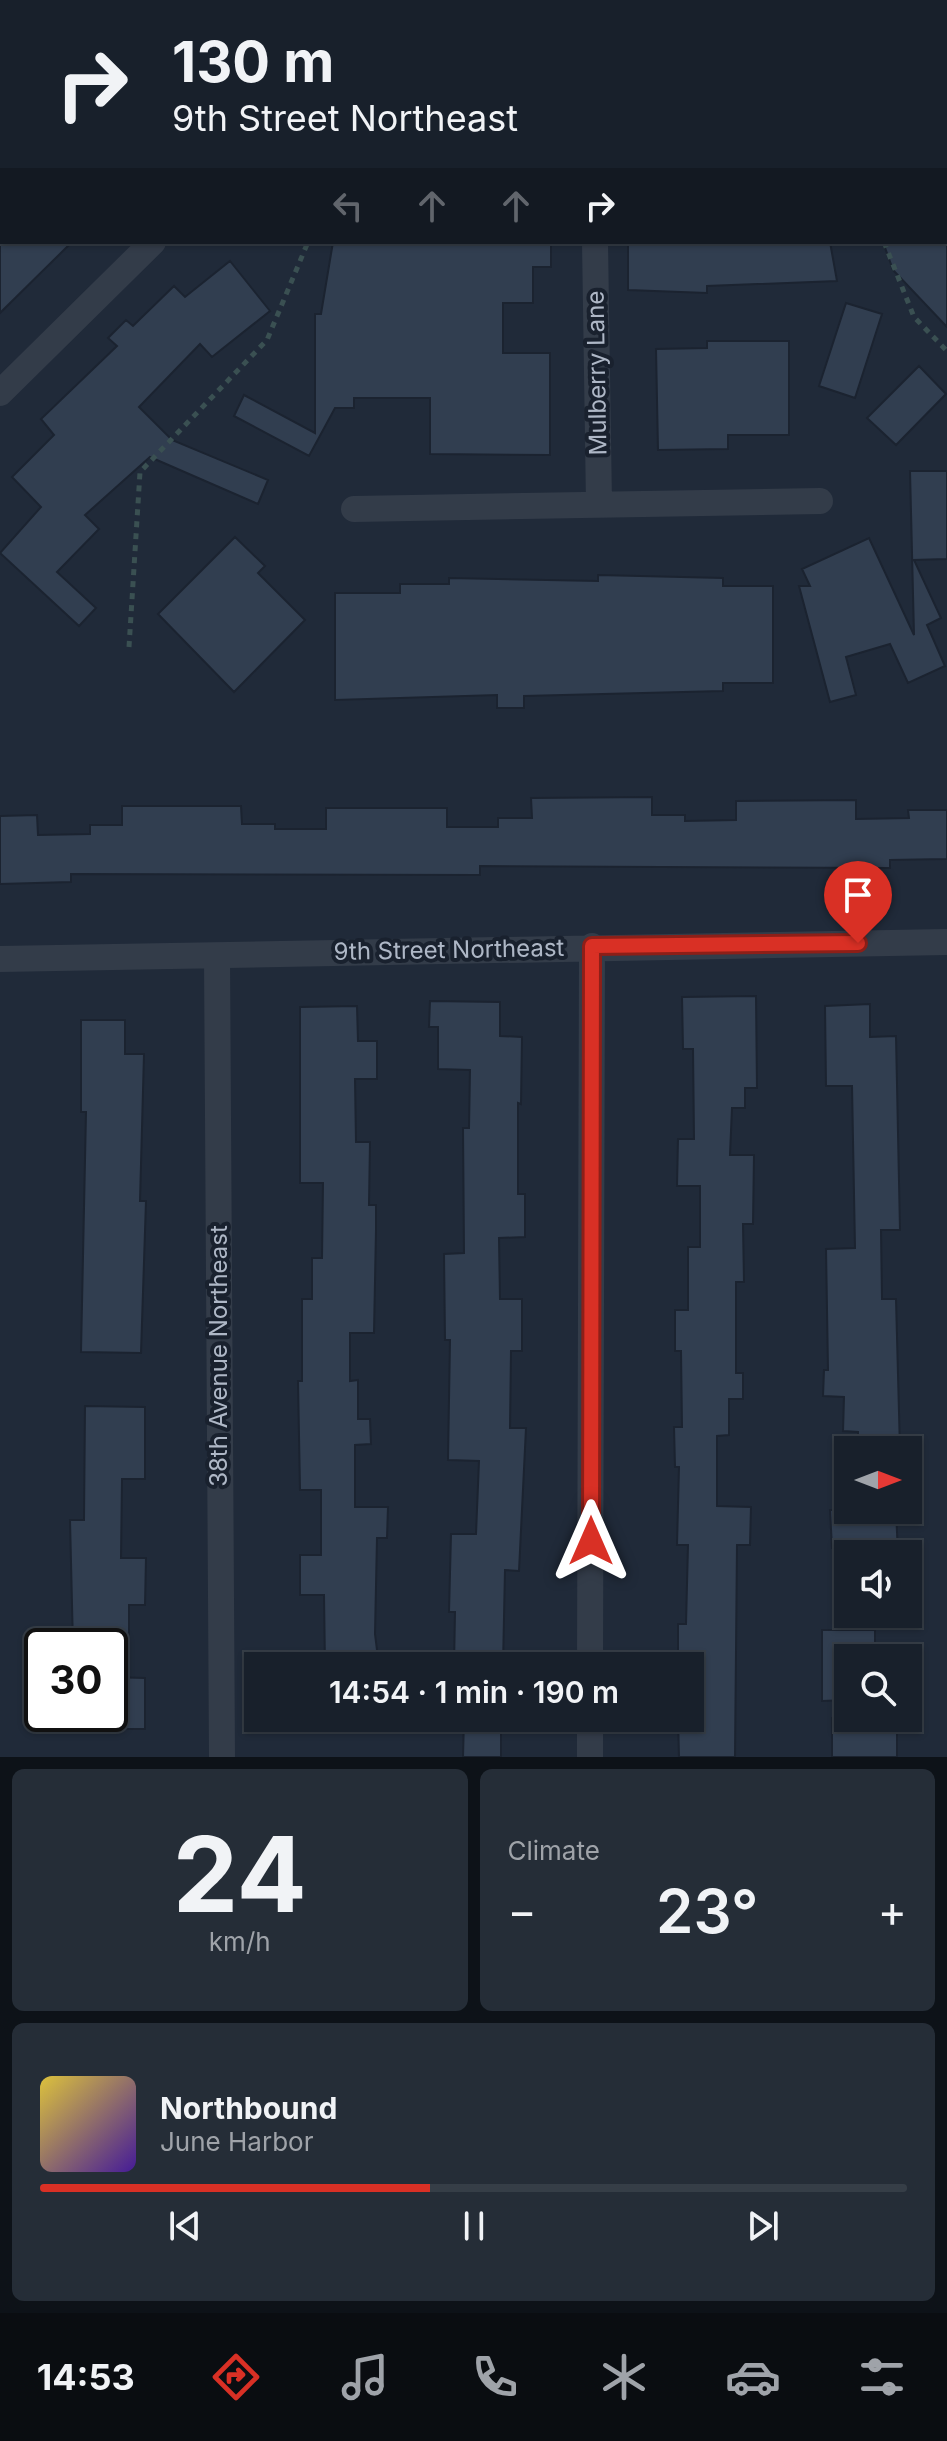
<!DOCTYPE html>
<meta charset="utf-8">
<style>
body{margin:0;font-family:Inter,sans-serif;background:#252d37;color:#f1f3f6;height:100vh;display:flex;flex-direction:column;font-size:30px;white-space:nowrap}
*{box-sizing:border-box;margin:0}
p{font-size:26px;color:#9fa3a9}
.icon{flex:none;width:44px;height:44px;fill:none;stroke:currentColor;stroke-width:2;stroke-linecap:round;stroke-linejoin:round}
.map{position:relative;height:1757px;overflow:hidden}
.side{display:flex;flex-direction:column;gap:12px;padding:12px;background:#0d1218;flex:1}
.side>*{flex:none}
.hud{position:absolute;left:0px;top:0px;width:948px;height:244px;box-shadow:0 2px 6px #0004,0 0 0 2px #363e47;background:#18202b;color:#f1f3f6;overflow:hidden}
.needle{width:52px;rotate:90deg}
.fabs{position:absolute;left:834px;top:1436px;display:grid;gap:16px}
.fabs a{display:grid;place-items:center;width:88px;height:88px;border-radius:0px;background:#18202b;box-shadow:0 2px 6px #0004,0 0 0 2px #363e47;font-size:40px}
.speed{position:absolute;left:24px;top:1628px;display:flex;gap:16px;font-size:40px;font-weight:700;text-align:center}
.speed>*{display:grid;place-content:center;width:104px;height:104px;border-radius:50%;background:#18202b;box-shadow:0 2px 6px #0004,0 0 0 2px #363e47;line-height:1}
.speed .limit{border:4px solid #111;border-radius:12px;background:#fff;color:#111}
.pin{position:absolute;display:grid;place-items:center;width:68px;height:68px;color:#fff;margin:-82px -34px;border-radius:50% 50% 50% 0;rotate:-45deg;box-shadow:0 0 8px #0007}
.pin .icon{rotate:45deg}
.me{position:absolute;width:88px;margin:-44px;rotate:0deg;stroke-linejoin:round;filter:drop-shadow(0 0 6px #0008)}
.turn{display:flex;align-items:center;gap:28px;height:168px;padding:0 40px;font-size:36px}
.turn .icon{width:104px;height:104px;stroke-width:2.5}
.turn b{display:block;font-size:56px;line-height:68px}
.lanes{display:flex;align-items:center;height:76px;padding:0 40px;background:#0003;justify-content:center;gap:40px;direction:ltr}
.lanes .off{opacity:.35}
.big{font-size:60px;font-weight:600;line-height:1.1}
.side .widget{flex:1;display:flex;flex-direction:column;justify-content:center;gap:12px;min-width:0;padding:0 28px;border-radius:12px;background:#252d37}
.side .dial{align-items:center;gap:0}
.dial b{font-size:104px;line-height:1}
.song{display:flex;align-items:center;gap:24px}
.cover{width:96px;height:96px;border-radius:12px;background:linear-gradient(135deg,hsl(50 70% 55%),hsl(260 70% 35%))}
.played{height:8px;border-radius:4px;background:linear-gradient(90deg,#d93025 45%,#363e47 45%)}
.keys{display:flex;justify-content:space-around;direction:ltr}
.heat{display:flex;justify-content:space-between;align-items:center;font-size:44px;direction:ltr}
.side .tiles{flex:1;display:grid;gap:12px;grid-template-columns:1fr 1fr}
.widget:last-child{grid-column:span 2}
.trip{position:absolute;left:244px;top:1652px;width:460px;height:80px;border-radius:0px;background:#18202b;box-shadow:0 2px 6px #0004,0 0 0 2px #363e47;font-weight:600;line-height:80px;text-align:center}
.tab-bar{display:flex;height:128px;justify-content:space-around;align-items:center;background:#0a0d11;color:#9fa3a9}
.tab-bar .icon{width:56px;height:56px}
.tab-bar .current{color:#d93025}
.tab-bar b{font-size:36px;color:#f1f3f6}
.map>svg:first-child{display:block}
.building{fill:#313e50;stroke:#1b2330;stroke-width:2}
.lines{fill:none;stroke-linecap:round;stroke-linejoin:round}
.path{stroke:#3a5052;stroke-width:5;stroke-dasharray:6 6;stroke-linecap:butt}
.street{stroke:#333c49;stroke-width:26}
.route-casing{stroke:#8d1f18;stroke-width:20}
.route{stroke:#d93025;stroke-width:14}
.labels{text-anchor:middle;stroke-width:8;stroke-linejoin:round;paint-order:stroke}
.street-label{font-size:24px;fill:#aeb7c6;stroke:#19212e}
</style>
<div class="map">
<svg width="947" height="1757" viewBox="0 0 947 1757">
<rect width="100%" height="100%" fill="#202a39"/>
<!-- building -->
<path class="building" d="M0,242H72L0,313Z
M333,242H551V267H533V303H503V353H550V455L430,454V398H354V408H335L309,456L234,416L244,395L315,433V314H321Z
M628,242H830L837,281L707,286V293L628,290Z
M883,242H947V327L893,270Z
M230,261L270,311L212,357L200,344L139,407L172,440L268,480L258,504L150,457L85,515L99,529L57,572L96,608L79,626L0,553L41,507L12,477L54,435L41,419L117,346L108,338L126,320L133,326L174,286L185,297Z
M846,303L882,314L855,398L819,386Z
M707,341H789V435H728V449L658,450L656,349L707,348Z
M919,366L946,394L896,445L867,418Z
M910,471H947V559L914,560L941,618L927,625L945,666L908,683L890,644L846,657L856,695L830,702L799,586H810L802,569L869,538L914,635Z
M235,537L265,566L258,573L305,620L234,692L158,614Z
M598,575L723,578V586H773V683H723V691L524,696V708H497V695L335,700V593H400V584H449V578L598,581Z
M652,797V815H685V821L736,820V801L856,800V819L909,818L908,810H947V859L890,860V868L480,866V875L71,874V882L0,884V816L37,815L38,835L90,834V825H122V806H241L242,824H275V829H326V808H447V827H498V818H532L531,798Z
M756,996L757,1088H745V1108H732L730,1155H754L753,1224H743L744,1282H736V1373H743V1399H729V1435L717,1436V1506L751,1507L750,1545H737L735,1757H679L678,1718H690V1666H678V1624H686L688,1545H677L679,1467H675L674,1427H682L681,1351H675V1310H688V1247H700V1186H677L678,1139H694L693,1049H683L682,997Z
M430,1001L500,1002V1036L522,1037L521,1104L518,1103V1194H525V1237L499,1238L500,1299H522V1351H511L510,1428H526L519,1571L505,1570L503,1666H454L455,1612H449L451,1534H476L479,1461L448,1460L450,1340H445L444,1254L464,1253L463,1128H469L470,1070L438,1069V1027H429Z
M870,1004V1037L896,1036L900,1230H881L882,1299H896L900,1450H858V1432L843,1431L844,1397L823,1396L824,1370H828L826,1249L855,1248L852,1086H826L825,1006Z
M357,1006L358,1041H377V1079H355L356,1142H370L369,1205H376V1230L374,1333H350V1381L358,1380V1419H370L371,1444L355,1445V1507H388L387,1538H377L375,1634L379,1666H325L324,1595H300V1555H321V1490H300L298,1381H302V1299H312V1258H322L323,1183H300V1007Z
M81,1020H125V1054H144L140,1201H146L141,1353L81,1352L86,1112H81Z
M85,1406L145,1407V1479H122L121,1558H146L145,1605H129V1646H73L70,1520H84Z
M830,1510H896L898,1554H842V1547L832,1548Z
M822,1630H875V1658H848V1700L822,1701Z
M110,1677L145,1678V1729H110Z
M464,1718H501V1757H463Z
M832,1718H897V1757H832Z"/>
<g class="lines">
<!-- path -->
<path class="path" d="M0,176L2,174
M884,242L914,317L947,351
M129,647L140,472L267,340L308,242"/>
<!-- street -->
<path class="street" d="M258,0V2
M935,2V0
M946,151L947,152
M595,242L599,504
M0,393L153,242
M354,509L820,501
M217,956L222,1757
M0,959L947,942
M590,1666L592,946
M590,1757V1718"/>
</g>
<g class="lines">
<!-- route casing -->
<g class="route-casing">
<path id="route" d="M591,1541L592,946L858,943"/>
</g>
<!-- route -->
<use href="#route" class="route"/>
</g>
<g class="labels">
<!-- street labels -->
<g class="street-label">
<text transform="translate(597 373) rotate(-91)" y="8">Mulberry Lane</text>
<text transform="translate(449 950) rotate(-1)" y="8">9th Street Northeast</text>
<text transform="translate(219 1356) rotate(-90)" y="8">38th Avenue Northeast</text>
</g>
</g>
</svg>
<div class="fabs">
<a><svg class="needle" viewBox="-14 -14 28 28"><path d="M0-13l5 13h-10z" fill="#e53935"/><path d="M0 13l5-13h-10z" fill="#9fa3a9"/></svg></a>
<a><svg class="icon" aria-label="sound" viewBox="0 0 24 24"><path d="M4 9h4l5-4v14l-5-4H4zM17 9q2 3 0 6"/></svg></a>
<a><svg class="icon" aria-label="search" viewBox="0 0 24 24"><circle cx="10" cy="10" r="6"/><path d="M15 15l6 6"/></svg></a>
</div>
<div class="speed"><div class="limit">30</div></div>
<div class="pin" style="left:858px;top:943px;background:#d93025"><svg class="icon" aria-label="arrive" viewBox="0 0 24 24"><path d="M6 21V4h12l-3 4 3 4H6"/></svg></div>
<svg class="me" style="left:591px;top:1541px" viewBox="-20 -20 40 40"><path d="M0-17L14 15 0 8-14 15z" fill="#d93025" stroke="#fff" stroke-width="4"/></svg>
<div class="trip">14:54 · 1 min · 190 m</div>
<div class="hud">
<div class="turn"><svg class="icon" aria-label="right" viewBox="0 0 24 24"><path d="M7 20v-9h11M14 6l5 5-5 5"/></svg><div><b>130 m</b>9th Street Northeast</div></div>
<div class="lanes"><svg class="icon off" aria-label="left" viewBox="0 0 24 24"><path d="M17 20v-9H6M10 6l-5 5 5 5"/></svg><svg class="icon off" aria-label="ahead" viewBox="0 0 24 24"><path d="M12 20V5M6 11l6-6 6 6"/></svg><svg class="icon off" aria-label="ahead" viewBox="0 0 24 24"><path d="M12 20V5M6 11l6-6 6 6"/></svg><svg class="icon" aria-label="right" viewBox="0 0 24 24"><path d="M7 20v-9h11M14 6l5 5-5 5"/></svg></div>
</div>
</div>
<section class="side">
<div class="tiles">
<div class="widget dial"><b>24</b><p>km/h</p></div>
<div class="widget"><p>Climate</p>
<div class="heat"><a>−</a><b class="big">23°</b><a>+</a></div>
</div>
<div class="widget">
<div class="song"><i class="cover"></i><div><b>Northbound</b><p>June Harbor</p></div></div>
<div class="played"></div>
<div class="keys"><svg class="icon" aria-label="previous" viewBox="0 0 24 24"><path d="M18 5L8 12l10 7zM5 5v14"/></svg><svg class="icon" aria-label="pause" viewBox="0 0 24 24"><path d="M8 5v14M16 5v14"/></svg><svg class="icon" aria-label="next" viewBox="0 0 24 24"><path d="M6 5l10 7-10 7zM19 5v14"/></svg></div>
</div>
</div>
</section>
<nav class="tab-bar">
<b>14:53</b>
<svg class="icon current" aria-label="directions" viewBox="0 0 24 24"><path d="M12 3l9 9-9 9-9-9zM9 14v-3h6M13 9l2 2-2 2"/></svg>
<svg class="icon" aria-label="music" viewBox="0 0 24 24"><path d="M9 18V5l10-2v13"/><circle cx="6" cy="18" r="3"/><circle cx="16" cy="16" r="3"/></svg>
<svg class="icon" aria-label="phone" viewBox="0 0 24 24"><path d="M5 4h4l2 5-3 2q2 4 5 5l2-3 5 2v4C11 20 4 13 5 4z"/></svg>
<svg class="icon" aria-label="climate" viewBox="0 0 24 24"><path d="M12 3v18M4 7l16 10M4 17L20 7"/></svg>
<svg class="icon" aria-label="car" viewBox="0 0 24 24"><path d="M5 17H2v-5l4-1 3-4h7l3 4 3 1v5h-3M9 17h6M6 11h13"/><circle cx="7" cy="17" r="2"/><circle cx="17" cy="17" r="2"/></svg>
<svg class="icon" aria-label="filters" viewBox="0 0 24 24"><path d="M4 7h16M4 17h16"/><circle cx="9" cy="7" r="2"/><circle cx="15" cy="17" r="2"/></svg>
</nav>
